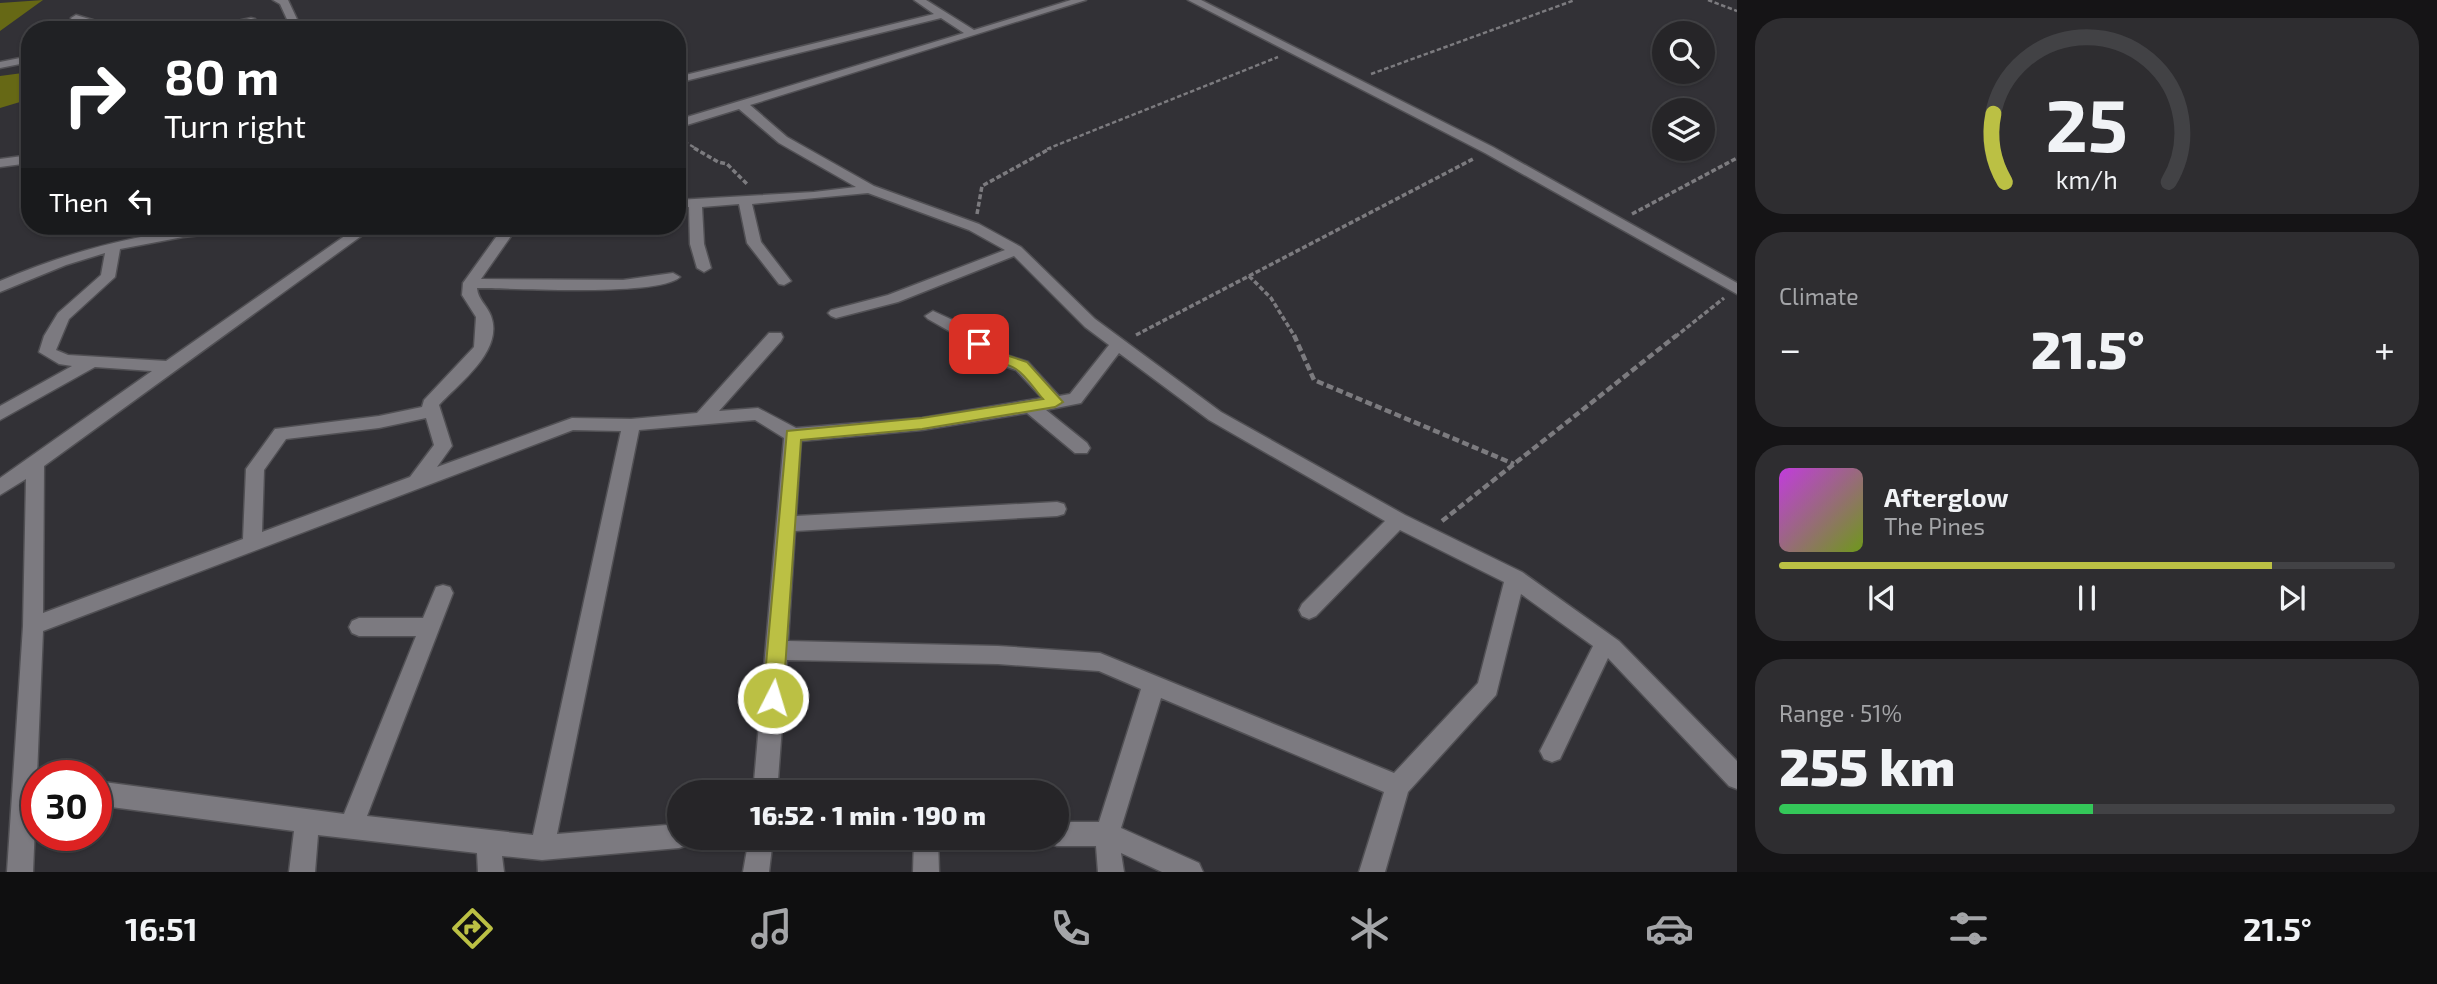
<!DOCTYPE html>
<meta charset="utf-8">
<style>
body{margin:0;font-family:"Exo 2",sans-serif;background:#2e2d30;color:#f1f3f6;height:100vh;display:flex;flex-direction:column;font-size:26px;white-space:nowrap}
*{box-sizing:border-box;margin:0}
p{font-size:23px;color:#a4a5a8}
.icon{flex:none;width:38px;height:38px;fill:none;stroke:currentColor;stroke-width:2;stroke-linecap:round;stroke-linejoin:round}
.map{position:relative;flex:1;overflow:hidden}
.panel{display:flex;flex-direction:column;gap:18px;padding:18px;background:#151416;width:700px}
.panel>*{flex:none}
.top-card{position:absolute;left:21px;top:21px;width:665px;height:214px;border-radius:28px;box-shadow:0 2px 5px #0004,0 0 0 2px #424245;background:#202124;color:#fff;overflow:hidden}
.controls{position:absolute;left:1652px;top:21px;display:grid;gap:14px}
.controls a{display:grid;place-items:center;width:63px;height:63px;border-radius:50%;background:#262528;box-shadow:0 2px 5px #0004,0 0 0 2px #424245;font-size:35px}
.speed{position:absolute;left:21px;top:760px;display:flex;gap:14px;font-size:35px;font-weight:700;text-align:center}
.speed>*{display:grid;place-content:center;width:91px;height:91px;border-radius:50%;background:#262528;box-shadow:0 2px 5px #0004,0 0 0 2px #424245;line-height:1}
.speed .limit{border:10px solid #d22;background:#fff;color:#111}
.pin{position:absolute;display:grid;place-items:center;width:60px;height:60px;color:#fff;margin:-30px;border-radius:14px;box-shadow:0 4px 10px #0006}
.me{position:absolute;width:77px;margin:-38px;rotate:5deg;stroke-linejoin:round;filter:drop-shadow(0 0 5px #0008)}
.turn{display:flex;align-items:center;gap:24px;height:147px;padding:0 28px;font-size:32px}
.turn .icon{width:91px;height:91px;stroke-width:2.5}
.turn b{display:block;font-size:49px;line-height:60px}
.then{display:flex;align-items:center;height:66px;padding:0 28px;background:#0003;gap:14px;font-size:26px}
.big{font-size:52px;font-weight:800;line-height:1.1}
.panel .tile{flex:1;display:flex;flex-direction:column;justify-content:center;gap:10px;min-width:0;padding:0 24px;border-radius:28px;background:#2e2d30}
.panel .dial{align-items:center;gap:0}
.dial svg{height:182px;overflow:visible;fill:none;stroke:#424245;stroke-width:7;stroke-linecap:round;text-anchor:middle}
.dial text{fill:#f1f3f6;stroke:none}
.song{display:flex;align-items:center;gap:21px}
.cover{width:84px;height:84px;border-radius:10px;background:linear-gradient(135deg,hsl(290 70% 55%),hsl(80 70% 35%))}
.played{height:7px;border-radius:4px;background:linear-gradient(90deg,#bbc044 80%,#424245 80%)}
.keys{display:flex;justify-content:space-around;direction:ltr}
.heat{display:flex;justify-content:space-between;align-items:center;font-size:38px;direction:ltr}
.charge{height:10px;border-radius:5px;background:linear-gradient(90deg,#34c759 51%,#424245 0)}
.trip{position:absolute;left:667px;top:780px;width:402px;height:70px;border-radius:35px;background:#262528;box-shadow:0 2px 5px #0004,0 0 0 2px #424245;font-weight:800;line-height:70px;text-align:center}
.tabs{display:flex;height:112px;justify-content:space-around;align-items:center;background:#0f0f10;color:#a4a5a8}
.tabs .icon{width:49px;height:49px}
.tabs .selected{color:#bbc044}
.tabs b{font-size:32px;color:#f1f3f6}
main{display:flex;flex:1;min-height:0}
.map>svg:first-child{display:block}
.forest{fill:#666815}
.lines{fill:none;stroke-linecap:round;stroke-linejoin:round}
.minor-casing{stroke:#515054;stroke-width:3}
.path-far2{stroke:#7c7b7f;stroke-width:2.5;stroke-dasharray:4.5 2.5;stroke-linecap:butt}
.path-far1{stroke:#7c7b7f;stroke-width:3.5;stroke-dasharray:5 2.5;stroke-linecap:butt}
.path{stroke:#7c7b7f;stroke-width:4.5;stroke-dasharray:7 3.5;stroke-linecap:butt}
.minor{fill:#7c7a80;fill-rule:evenodd}
.route{fill:#bbc044;stroke:#7a7d2c;stroke-width:2}
</style>
<main>
<div class="map">
<svg width="1737" height="872" viewBox="0 0 1737 872">
<rect width="100%" height="100%" fill="#323136"/>
<!-- forest -->
<path class="forest" d="M43,0L0,31V3Z
M30,72V99L0,108V76Z"/>
<g class="lines">
<!-- minor casing -->
<g class="minor-casing">
<path id="minor" d="M273,0H288L302,30H292L280,4Z
M914,0H926L974,30L1071,0H1086L750,105L787,137L874,186L979,224L1021,247L1095,319L1221,412L1405,515L1522,572L1619,641L1737,761V789L1729,786L1608,658L1560,759L1552,762L1544,759L1540,751L1593,646L1521,594L1496,695L1408,792L1385,872H1359L1384,792L1161,698L1121,828L1199,863L1203,872H1162L1121,853L1124,872H1098L1096,846H1057L1048,843L1047,838H1057V822H1099L1141,689L1099,671L998,664L787,660L777,793H753L784,438L755,420L639,430L557,834L679,824V838H690L688,845L679,848L542,860L502,856L504,872H478L477,853L318,835L315,872H289L294,831L96,805V781L344,814L416,636H359L352,633L349,627L352,621L359,618H423L436,587L443,585L450,587L453,593L367,816L533,835L621,431L573,430L43,631L33,872H7L23,626L26,479L0,495V478L152,371L95,367L0,420V406L72,366L59,364L39,352L44,336L58,313L101,275L105,253L66,265L0,292V281C82,246 165,226 255,226L248,230L183,237L120,249L115,277L69,319L56,350L68,355L166,361L359,226H375L44,466L43,613L243,539L246,469L275,429L379,416L422,407L424,400L474,347L476,317L462,295L463,283L504,226H518L481,279L623,280L673,273L680,277C659,297 513,288 477,288C478,300 487,305 491,316C504,351 459,383 439,405L452,446L437,467L572,418L631,419L697,413L769,333H781L783,337L781,341L719,411L758,408L796,428L922,418L1042,398L1016,370L988,361L958,336L928,319L925,316L933,311L970,328L1000,353L1028,362L1059,396L1070,394L1109,345L1085,327L1014,256L898,302L836,318L831,316L828,313L831,310L888,295L1005,250L969,230L868,193L752,204L761,242L791,281L784,285L779,284L747,243L739,204L702,207L704,244L711,268L704,272L697,268L690,244L689,207L677,208V200L814,192L856,187L779,143L739,109L677,128V120L964,33L941,18L677,83V77L934,14ZM1119,353L1209,420L1385,521L1302,604L1299,610L1302,616L1309,619L1316,616L1400,530L1504,582L1478,683L1394,773L1100,653L998,646L788,641L795,531L1057,516L1064,514L1066,509L1064,504L1057,502L796,516L801,441L922,430L1027,413L1075,453H1087L1090,448L1087,443L1046,410L1081,403ZM426,418L434,445L410,477L262,532L264,470L286,439L379,428Z
M1188,0H1201L1493,147L1737,283V294L1485,153Z
M76,15L106,24L107,26L105,30H95L96,27L72,20L71,18Z
M251,18L255,19L261,30H251L248,25L220,30H197Z
M30,56V62L0,68V62Z
M29,136L30,144L25,143L23,140Z
M30,155V163L0,167V159Z
M749,838H773L769,872H743Z
M914,838H938L939,872H913Z"/>
</g>
<!-- path-far2 -->
<path class="path-far2" d="M1708,0L1737,11
M1371,74L1575,0
M678,138L697,149
M1047,149L1278,57"/>
<!-- path-far1 -->
<path class="path-far1" d="M694,148L718,162L727,164L748,185
M977,214L982,186L1051,148
M1632,214L1737,158
M1249,276L1271,298L1295,337
M1136,335L1473,159
M1675,337L1724,298"/>
<!-- path -->
<path class="path" d="M1294,335L1314,380L1514,464
M1442,521L1677,335"/>
<!-- minor -->
<use href="#minor" class="minor"/>
</g>
<!-- route -->
<path class="route" d="M979,339L1000,353L1027,362L1063,402L1055,407L922,429L801,440L783,698L780,704L773,707L766,704L763,698L787,431L922,418L1043,399C1035,390 1026,375 1016,369C999,359 986,362 972,344Z"/>
</svg>
<div class="controls">
<a><svg class="icon" aria-label="search" viewBox="0 0 24 24"><circle cx="10" cy="10" r="6"/><path d="M15 15l6 6"/></svg></a>
<a><svg class="icon" aria-label="layers" viewBox="0 0 24 24"><path d="M12 4l9 5-9 5-9-5zM3 14l9 5 9-5"/></svg></a>
</div>
<div class="speed"><div class="limit">30</div></div>
<div class="pin" style="left:979px;top:344px;background:#d93025"><svg class="icon" aria-label="arrive" viewBox="0 0 24 24"><path d="M6 21V4h12l-3 4 3 4H6"/></svg></div>
<svg class="me" style="left:773px;top:698px" viewBox="-20 -20 40 40"><circle r="17" fill="#bbc044" stroke="#fff" stroke-width="3"/><path d="M0-11L8 9 0 5-8 9z" fill="#fff"/></svg>
<div class="trip">16:52 · 1 min · 190 m</div>
<div class="top-card">
<div class="turn"><svg class="icon" aria-label="right" viewBox="0 0 24 24"><path d="M7 20v-9h11M14 6l5 5-5 5"/></svg><div><b>80 m</b>Turn right</div></div>
<div class="then">Then<svg class="icon" aria-label="left" viewBox="0 0 24 24"><path d="M17 20v-9H6M10 6l-5 5 5 5"/></svg></div>
</div>
</div>
<section class="panel">
<div class="tile dial"><svg viewBox="0 0 100 80">
<path d="M14 69A42 42 0 1 1 86 69"/>
<path d="M14 69A42 42 0 0 1 9 39" stroke="#bbc044"/>
<text x="50" y="56" font-size="32" font-weight="700">25</text>
<text x="50" y="72" font-size="11">km/h</text>
</svg></div>
<div class="tile"><p>Climate</p>
<div class="heat"><a>−</a><b class="big">21.5°</b><a>+</a></div>
</div>
<div class="tile">
<div class="song"><i class="cover"></i><div><b>Afterglow</b><p>The Pines</p></div></div>
<div class="played"></div>
<div class="keys"><svg class="icon" aria-label="previous" viewBox="0 0 24 24"><path d="M18 5L8 12l10 7zM5 5v14"/></svg><svg class="icon" aria-label="pause" viewBox="0 0 24 24"><path d="M8 5v14M16 5v14"/></svg><svg class="icon" aria-label="next" viewBox="0 0 24 24"><path d="M6 5l10 7-10 7zM19 5v14"/></svg></div>
</div>
<div class="tile"><p>Range · 51%</p><b class="big">255 km</b><div class="charge"></div></div>
</section>
</main>
<nav class="tabs">
<b>16:51</b>
<svg class="icon selected" aria-label="directions" viewBox="0 0 24 24"><path d="M12 3l9 9-9 9-9-9zM9 14v-3h6M13 9l2 2-2 2"/></svg>
<svg class="icon" aria-label="music" viewBox="0 0 24 24"><path d="M9 18V5l10-2v13"/><circle cx="6" cy="18" r="3"/><circle cx="16" cy="16" r="3"/></svg>
<svg class="icon" aria-label="phone" viewBox="0 0 24 24"><path d="M5 4h4l2 5-3 2q2 4 5 5l2-3 5 2v4C11 20 4 13 5 4z"/></svg>
<svg class="icon" aria-label="climate" viewBox="0 0 24 24"><path d="M12 3v18M4 7l16 10M4 17L20 7"/></svg>
<svg class="icon" aria-label="car" viewBox="0 0 24 24"><path d="M5 17H2v-5l4-1 3-4h7l3 4 3 1v5h-3M9 17h6M6 11h13"/><circle cx="7" cy="17" r="2"/><circle cx="17" cy="17" r="2"/></svg>
<svg class="icon" aria-label="filters" viewBox="0 0 24 24"><path d="M4 7h16M4 17h16"/><circle cx="9" cy="7" r="2"/><circle cx="15" cy="17" r="2"/></svg>
<b>21.5°</b>
</nav>
